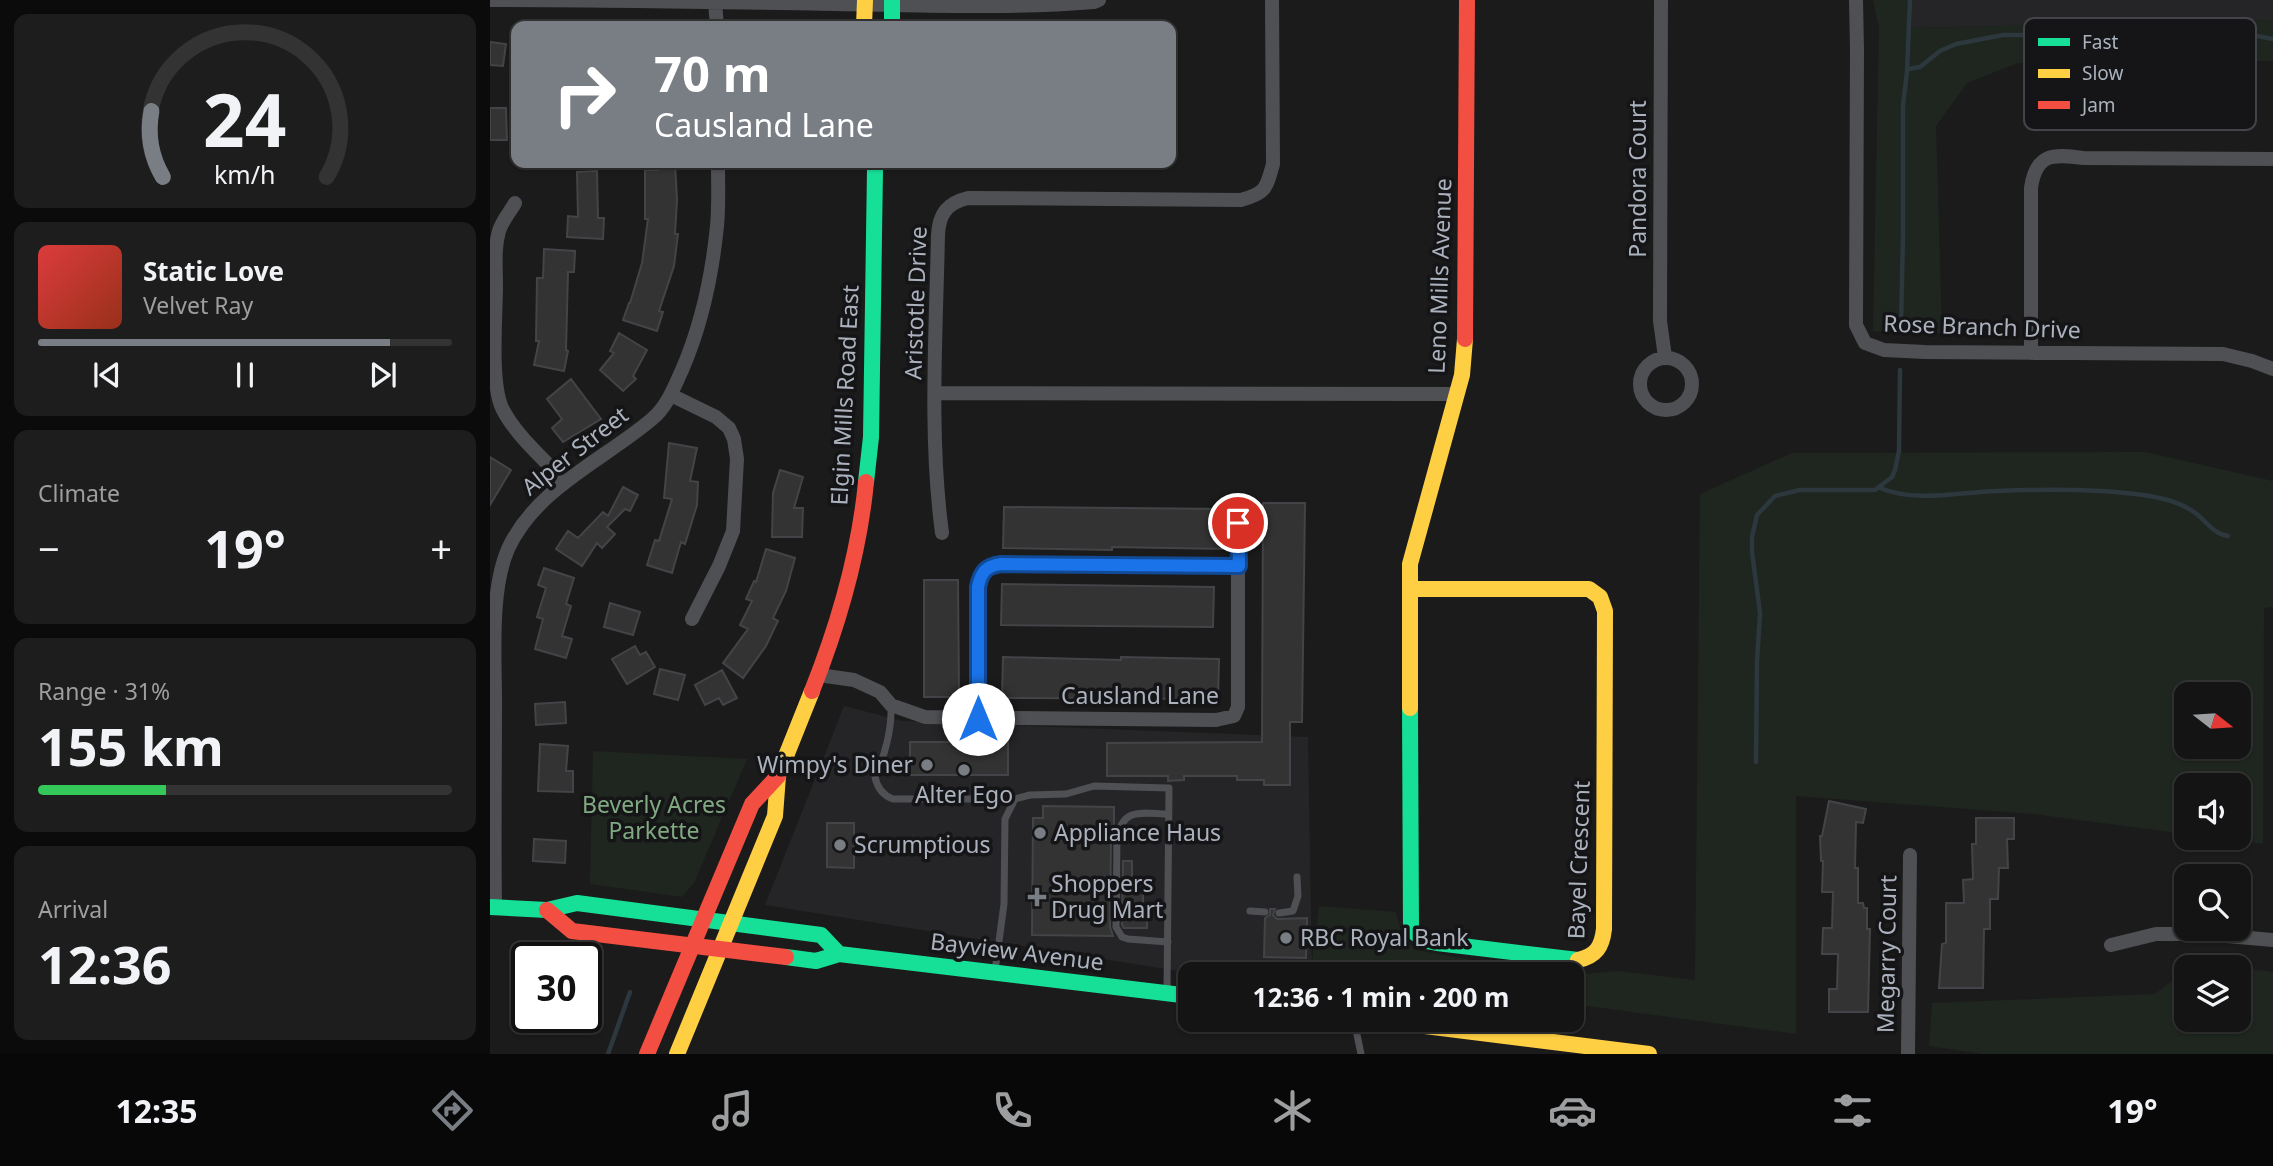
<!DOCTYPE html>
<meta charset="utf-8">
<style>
body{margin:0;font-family:"Noto Sans",sans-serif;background:#1d1d1d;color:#f1f3f6;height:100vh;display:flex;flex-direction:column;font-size:26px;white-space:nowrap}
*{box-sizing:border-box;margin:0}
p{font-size:23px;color:#9d9ea0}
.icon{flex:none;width:38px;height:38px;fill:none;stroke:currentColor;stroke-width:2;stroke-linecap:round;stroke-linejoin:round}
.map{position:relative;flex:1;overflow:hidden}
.drawer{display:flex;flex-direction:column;gap:14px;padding:14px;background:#0b0b0b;width:490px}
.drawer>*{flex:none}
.hud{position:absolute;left:21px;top:21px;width:665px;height:147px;border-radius:14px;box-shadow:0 2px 5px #0004,0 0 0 2px #333334;background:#797d84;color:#fff;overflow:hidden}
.needle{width:46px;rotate:107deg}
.tools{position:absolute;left:1684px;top:682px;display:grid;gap:14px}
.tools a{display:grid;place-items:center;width:77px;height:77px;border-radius:14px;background:#141414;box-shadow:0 2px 5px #0004,0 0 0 2px #333334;font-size:35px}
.speed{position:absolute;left:21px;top:942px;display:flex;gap:14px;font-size:35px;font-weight:700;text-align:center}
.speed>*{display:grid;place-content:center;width:91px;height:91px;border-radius:50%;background:#141414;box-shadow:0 2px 5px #0004,0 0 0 2px #333334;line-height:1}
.speed .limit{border:4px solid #111;border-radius:10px;background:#fff;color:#111}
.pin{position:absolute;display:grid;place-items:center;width:60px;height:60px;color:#fff;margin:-30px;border:4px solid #fff;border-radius:50%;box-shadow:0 2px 7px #0007}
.me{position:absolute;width:77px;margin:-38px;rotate:0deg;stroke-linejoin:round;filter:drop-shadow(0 0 5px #0008)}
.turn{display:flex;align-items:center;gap:24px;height:147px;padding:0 28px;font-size:32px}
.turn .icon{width:91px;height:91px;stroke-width:2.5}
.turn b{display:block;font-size:49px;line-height:60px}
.big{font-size:52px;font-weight:700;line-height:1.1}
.drawer .widget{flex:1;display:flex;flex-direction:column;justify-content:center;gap:10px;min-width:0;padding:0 24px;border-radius:14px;background:#1d1d1d}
.drawer .dial{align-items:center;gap:0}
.dial svg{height:182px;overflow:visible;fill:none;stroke:#333334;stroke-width:7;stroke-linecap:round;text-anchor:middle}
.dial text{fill:#f1f3f6;stroke:none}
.song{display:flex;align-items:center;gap:21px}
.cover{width:84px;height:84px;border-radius:10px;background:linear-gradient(135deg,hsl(0 70% 55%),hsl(10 70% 35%))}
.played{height:7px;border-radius:4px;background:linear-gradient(90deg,#797d84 85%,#333334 85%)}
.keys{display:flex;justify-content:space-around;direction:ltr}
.heat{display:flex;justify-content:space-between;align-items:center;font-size:38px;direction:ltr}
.charge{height:10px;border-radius:5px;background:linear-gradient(90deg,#34c759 31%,#333334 0)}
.trip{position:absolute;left:688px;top:962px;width:406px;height:70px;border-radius:14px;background:#141414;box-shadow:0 2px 5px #0004,0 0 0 2px #333334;font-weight:700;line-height:70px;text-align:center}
.menu{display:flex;height:112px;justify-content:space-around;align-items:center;background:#080808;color:#9d9ea0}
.menu .icon{width:49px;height:49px}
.menu .on{color:#797d84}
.menu b{font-size:32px;color:#f1f3f6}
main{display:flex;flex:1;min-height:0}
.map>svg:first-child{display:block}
.built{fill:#252527}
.green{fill:#1e261f;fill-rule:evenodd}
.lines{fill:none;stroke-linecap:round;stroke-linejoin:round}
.stream{stroke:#2c373e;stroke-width:4.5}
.building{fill:#333;stroke:#434447;stroke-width:2}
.lane{stroke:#4f5054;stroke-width:7}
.street{stroke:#4f5054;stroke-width:14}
.fast{stroke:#16e098;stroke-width:16}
.slow{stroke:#ffcf43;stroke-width:16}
.jam{stroke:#f24e42;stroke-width:16}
.route-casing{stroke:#114b97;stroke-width:18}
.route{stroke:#1a73e8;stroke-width:12}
.poi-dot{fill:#797d84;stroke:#151517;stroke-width:2.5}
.labels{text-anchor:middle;stroke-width:7;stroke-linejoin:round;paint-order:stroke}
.street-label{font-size:23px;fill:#abb2bd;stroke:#151517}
.poi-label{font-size:23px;fill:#abb2bd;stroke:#151517;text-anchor:start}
.park-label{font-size:23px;fill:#81a981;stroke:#151517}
.key{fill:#151517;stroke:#424449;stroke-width:2}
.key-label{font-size:19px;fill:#abb2bd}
</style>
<main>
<section class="drawer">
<div class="widget dial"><svg viewBox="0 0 100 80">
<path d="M14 69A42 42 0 1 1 86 69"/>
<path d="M14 69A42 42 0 0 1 9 40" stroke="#797d84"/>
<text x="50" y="56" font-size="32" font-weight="700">24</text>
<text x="50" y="72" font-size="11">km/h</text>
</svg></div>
<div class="widget">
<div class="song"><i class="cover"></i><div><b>Static Love</b><p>Velvet Ray</p></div></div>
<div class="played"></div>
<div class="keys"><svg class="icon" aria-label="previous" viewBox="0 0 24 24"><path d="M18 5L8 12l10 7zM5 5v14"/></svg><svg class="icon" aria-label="pause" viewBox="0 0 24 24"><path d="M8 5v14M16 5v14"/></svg><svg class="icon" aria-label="next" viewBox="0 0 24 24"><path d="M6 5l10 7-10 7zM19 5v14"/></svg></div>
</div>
<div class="widget"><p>Climate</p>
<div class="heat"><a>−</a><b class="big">19°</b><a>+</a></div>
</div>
<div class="widget"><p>Range · 31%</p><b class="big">155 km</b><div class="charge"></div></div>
<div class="widget"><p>Arrival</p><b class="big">12:36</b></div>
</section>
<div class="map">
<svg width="1783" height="1054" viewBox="0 0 1783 1054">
<rect width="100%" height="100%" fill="#1b1b1b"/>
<!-- built -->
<path class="built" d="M1420,0H1783V20L1422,28Z
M354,706L413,721L818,737L822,975H713L275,905Z"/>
<!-- green -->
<path class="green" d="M1383,0H1420L1422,28L1783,20V61L1528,63L1477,83L1446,126L1452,333L1383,331L1389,28Z
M1656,452L1783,481V607L1774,608L1773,844L1729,838H1748V786H1696V834L1543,814L1306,796V1034L1082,1004V975L1128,971L1205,980L1210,494L1302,453ZM1696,695H1748V747H1696Z
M103,751L257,759L204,883L192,897L100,884Z
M829,906L906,912C910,929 913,938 926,950L1066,975H862L821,969Z
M1706,962L1783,972V1054H1493L1439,1046L1442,1003L1665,994L1696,970V1020H1748V968H1699Z"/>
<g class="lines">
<!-- stream -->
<path class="stream" d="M1417,72L1418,69L1430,67L1450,51L1466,44L1513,35H1539L1617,40L1651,38L1719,39L1762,35L1783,39
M1411,328L1413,234V105L1417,72L1420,0
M1390,488C1426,503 1470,492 1507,491C1552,489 1609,489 1653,495C1668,497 1686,501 1699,509C1714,516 1721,534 1738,536
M1266,762L1267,662L1270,613L1262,552V537L1267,515L1285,496L1310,490H1385L1402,477L1405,470L1409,451L1410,370
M118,1054L140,992"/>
</g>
<!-- building -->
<path class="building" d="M0,42L16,44L13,66L0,65Z
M0,108H16L17,140H0Z
M168,163H185L187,200L185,234H188L184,266L169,311L173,312L167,331L133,320L139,303H140L152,263L158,219H155V170H168Z
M107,171L108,218H114L113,239L77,237L78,216L88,217L87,172Z
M54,249L85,251L84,272H78L76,350L78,351L74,371L44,365L49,341H46L47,278H53Z
M129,333L157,350L143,376L146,379L133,391L110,370L124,353L120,351Z
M81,379L111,419L73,442L62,428L72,419L57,399Z
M179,443L207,448L200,481L208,482L207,505L195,544L191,542L182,573L157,565L165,540L169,541L182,499L174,498Z
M0,457L21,470L0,505Z
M290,470L313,477L304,508H313L312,537H282L283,493Z
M133,487L148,495L140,511L135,509L117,527L125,534L112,548L107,543L92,566L66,549L78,531L88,538L113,512L118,516Z
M773,503H815L812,722H800V785H774V780H747V776H694V780L678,781V776H617V743L772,742Z
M514,507L736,509L735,549L622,547V550L513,548Z
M276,549L305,558L296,591L283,618L288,621L276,646L253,678L233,663L258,629L250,625L262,601L256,599L264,581L266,582Z
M54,568L84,578L76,604L81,606L72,636L82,639L76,658L45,649L53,619L47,617L56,588L48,585Z
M434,580H468L469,697H434Z
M512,584L724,587L723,627L511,625Z
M120,603L150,612L143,635L114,627Z
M145,646L150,655L156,652L165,667L137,684L122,659Z
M513,657L631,660V657L729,659L728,699L512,698Z
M170,669L195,675L188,700L164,694Z
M232,670L247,698L233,705L229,698L215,705L205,685Z
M75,702L76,723L46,725L45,704Z
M420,742H518V775H420Z
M50,744L78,746L76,771H83V792L48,791Z
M1339,801L1376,809L1373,823L1366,822L1365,868H1368V903H1373L1374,908H1377V929H1380L1378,1012H1339V989H1347L1348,954H1332L1333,928H1342L1343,892H1332L1333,861H1331L1330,836H1332Z
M553,806L624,807V826L621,837L620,927L623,936L542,935L543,818H553Z
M1486,818H1524V839H1517L1518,868H1509L1508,899H1500V929H1494L1493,988H1449L1452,944L1456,943V903H1474L1473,880L1483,879L1482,844H1486Z
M337,823H364V868L337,867Z
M44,839L76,841L75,863L43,861Z
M633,861H642V877H653V908H657V928H634L632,925Z
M780,909H785L783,915L787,919L817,918L816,958L774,957L775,918L780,915Z"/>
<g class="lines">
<!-- lane -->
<path class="lane" d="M401,705C402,728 395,756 385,777C387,787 392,795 403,799H525L515,819L514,904L505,971
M525,799L540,795L576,794L604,786L679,788L677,991
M760,911L775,912
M789,913L803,911L808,896L807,877
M678,942L638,939L632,937L626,927L627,837C634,806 653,814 679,814
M864,1020L871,1054"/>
<!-- street -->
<path class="street" d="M0,0C115,0 230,2 345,4C431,5 518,9 604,2L609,0
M1171,0L1170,321L1175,357
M1366,0L1367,49L1366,325L1375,343L1394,350L1435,352L1733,354L1762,361L1783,369
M225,3L227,26
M25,203C20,212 12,221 9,231C4,249 6,266 6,285C6,316 0,381 12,408C26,436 54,459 75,482
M1541,353V188C1546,153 1563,154 1593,158L1783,159
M1150 384a26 26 0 1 1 52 0a26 26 0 1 1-52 0Z
M445,393L967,394
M181,395L226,417L239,428L244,439L247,459L243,531L229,566L202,619
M452,533C439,435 446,334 448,235C449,214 457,203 478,198L751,200C776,193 776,189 783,164L782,0
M329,675L364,680L390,692L401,705L435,717L726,720L744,716L748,707V502
M488,719V587C491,572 496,566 511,563L749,566
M5,908C4,839 5,770 5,701C5,656 0,590 18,549C46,488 114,460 162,419C177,407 184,387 192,370C212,324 222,276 227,226C229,206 228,184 228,163
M1621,945L1666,934H1714L1783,940
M1418,1054L1420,855"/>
<!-- fast -->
<path class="fast" d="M402,0V26
M376,482L381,437L385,169L383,163
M920,708L921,930L936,941L947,943L1088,960
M0,907L57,910L87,903L331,935L349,954
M296,957L326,961L349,954L700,996"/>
<!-- slow -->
<path class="slow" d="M374,26L375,0
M920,589H1099L1110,597L1115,611L1114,929C1112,947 1106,956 1088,960
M920,708V564L972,375L975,339
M887,1020L1159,1054
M187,1054L285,816L288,776L322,691"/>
<!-- jam -->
<path class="jam" d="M975,339L977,0
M322,691C349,623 369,555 376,482
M57,910L82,931L296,957
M157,1054L262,804L288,776"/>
</g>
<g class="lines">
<!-- route casing -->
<g class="route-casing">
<path id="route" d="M488,719V587C491,572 496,566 511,564L749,566L748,523"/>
</g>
<!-- route -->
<use href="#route" class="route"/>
</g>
<!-- markers -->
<g class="poi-dot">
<circle cx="437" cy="765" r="7"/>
<circle cx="474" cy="770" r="7"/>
<circle cx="550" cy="833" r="7"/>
<circle cx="350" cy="845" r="7"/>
<path d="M543.5 886.5h7v7h7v7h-7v7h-7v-7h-7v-7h7z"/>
<circle cx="796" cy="938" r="7"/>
</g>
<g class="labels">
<!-- street labels -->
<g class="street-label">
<text transform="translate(1148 179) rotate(-90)" y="8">Pandora Court</text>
<text transform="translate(950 276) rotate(-88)" y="8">Leno Mills Avenue</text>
<text transform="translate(426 303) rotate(-88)" y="8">Aristotle Drive</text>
<text transform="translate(1492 327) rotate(2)" y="8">Rose Branch Drive</text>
<text transform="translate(355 395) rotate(-87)" y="8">Elgin Mills Road East</text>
<text transform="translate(85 451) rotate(-38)" y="8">Alper Street</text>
<text x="650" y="704">Causland Lane</text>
<text transform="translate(1089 860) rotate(-88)" y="8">Bayel Crescent</text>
<text transform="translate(527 952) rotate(7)" y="8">Bayview Avenue</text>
<text transform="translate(1397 954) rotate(-89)" y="8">Megarry Court</text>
</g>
<!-- poi labels -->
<g class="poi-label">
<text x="423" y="773" text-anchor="end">Wimpy's Diner</text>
<text x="474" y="803" text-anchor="middle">Alter Ego</text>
<text x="564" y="841">Appliance Haus</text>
<text x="364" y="853">Scrumptious</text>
<text x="561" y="892">Shoppers<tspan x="561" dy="26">Drug Mart</tspan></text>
<text x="810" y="946">RBC Royal Bank</text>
</g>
<!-- park labels -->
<g class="park-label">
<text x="164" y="813">Beverly Acres<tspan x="164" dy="26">Parkette</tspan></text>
</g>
</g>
<!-- legend -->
<rect x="1534" y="18" width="232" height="112" rx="10" class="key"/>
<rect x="1548" y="38" width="32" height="8" fill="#16e098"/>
<rect x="1548" y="69" width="32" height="9" fill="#ffcf43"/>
<rect x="1548" y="101" width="32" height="8" fill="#f24e42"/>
<g class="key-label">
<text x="1592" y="49">Fast</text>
<text x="1592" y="80">Slow</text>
<text x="1592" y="112">Jam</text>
</g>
</svg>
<div class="tools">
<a><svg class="needle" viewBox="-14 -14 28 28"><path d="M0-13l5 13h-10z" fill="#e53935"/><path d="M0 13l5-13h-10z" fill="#9d9ea0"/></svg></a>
<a><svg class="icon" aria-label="sound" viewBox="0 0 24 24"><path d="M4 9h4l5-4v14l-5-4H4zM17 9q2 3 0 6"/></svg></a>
<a><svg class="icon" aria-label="search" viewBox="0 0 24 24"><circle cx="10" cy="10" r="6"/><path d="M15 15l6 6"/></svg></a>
<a><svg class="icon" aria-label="layers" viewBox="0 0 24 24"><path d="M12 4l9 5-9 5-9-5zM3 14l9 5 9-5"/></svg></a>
</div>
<div class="speed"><div class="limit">30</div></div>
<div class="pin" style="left:748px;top:523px;background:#d93025"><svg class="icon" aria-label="arrive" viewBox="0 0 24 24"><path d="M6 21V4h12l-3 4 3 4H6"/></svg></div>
<svg class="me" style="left:488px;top:719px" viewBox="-20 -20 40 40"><circle r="19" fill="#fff"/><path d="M0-13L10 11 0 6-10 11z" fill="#1a73e8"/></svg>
<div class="trip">12:36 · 1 min · 200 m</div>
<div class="hud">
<div class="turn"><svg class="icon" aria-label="right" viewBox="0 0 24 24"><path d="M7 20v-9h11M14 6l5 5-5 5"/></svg><div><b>70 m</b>Causland Lane</div></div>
</div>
</div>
</main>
<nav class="menu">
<b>12:35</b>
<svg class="icon on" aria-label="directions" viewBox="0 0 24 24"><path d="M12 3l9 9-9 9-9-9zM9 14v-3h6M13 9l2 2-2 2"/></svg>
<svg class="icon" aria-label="music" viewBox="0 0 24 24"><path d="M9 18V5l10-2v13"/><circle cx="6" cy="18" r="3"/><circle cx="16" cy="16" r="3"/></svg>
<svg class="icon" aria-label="phone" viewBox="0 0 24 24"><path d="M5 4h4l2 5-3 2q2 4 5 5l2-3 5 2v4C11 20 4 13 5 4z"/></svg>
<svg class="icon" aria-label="climate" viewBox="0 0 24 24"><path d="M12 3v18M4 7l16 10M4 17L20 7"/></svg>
<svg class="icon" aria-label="car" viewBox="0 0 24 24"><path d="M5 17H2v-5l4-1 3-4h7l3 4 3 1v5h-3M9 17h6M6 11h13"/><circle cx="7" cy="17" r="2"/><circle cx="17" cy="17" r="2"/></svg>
<svg class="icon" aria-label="filters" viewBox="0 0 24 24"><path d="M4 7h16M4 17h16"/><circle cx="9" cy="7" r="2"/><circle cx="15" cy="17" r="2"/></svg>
<b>19°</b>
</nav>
